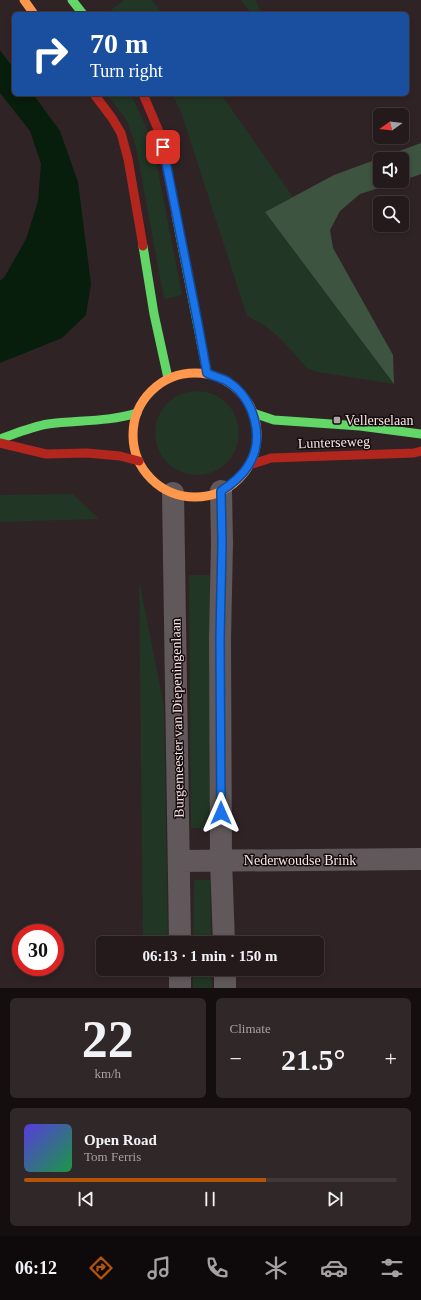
<!DOCTYPE html>
<meta charset="utf-8">
<style>
body{margin:0;font-family:Georgia,serif;background:#302729;color:#f1f3f6;height:100vh;display:flex;flex-direction:column;font-size:15px;white-space:nowrap}
*{box-sizing:border-box;margin:0}
p{font-size:13px;color:#a3a1a3}
.icon{flex:none;width:22px;height:22px;fill:none;stroke:currentColor;stroke-width:2;stroke-linecap:round;stroke-linejoin:round}
.map{position:relative;height:988px;overflow:hidden}
.drawer{display:flex;flex-direction:column;gap:10px;padding:10px;background:#140e0f;flex:1}
.drawer>*{flex:none}
.banner{position:absolute;left:12px;top:12px;width:397px;height:84px;border-radius:6px;box-shadow:0 2px 6px #0003,0 0 0 1px #41383b;background:#1a4fa0;color:#fff;overflow:hidden}
.needle{width:26px;rotate:256deg}
.fabs{position:absolute;left:373px;top:108px;display:grid;gap:8px}
.fabs a{display:grid;place-items:center;width:36px;height:36px;border-radius:6px;background:#241a1c;box-shadow:0 2px 6px #0003,0 0 0 1px #41383b;font-size:20px}
.speed{position:absolute;left:12px;top:924px;display:flex;gap:8px;font-size:20px;font-weight:700;text-align:center}
.speed>*{display:grid;place-content:center;width:52px;height:52px;border-radius:50%;background:#241a1c;box-shadow:0 2px 6px #0003,0 0 0 1px #41383b;line-height:1}
.speed .limit{border:6px solid #d22;background:#fff;color:#111}
.pin{position:absolute;display:grid;place-items:center;width:34px;height:34px;color:#fff;margin:-17px;border-radius:8px;box-shadow:0 2px 6px #0006}
.me{position:absolute;width:44px;margin:-22px;rotate:0deg;stroke-linejoin:round;filter:drop-shadow(0 0 3px #0008)}
.turn{display:flex;align-items:center;gap:14px;height:84px;padding:0 12px;font-size:18px}
.turn .icon{width:52px;height:52px;stroke-width:2.5}
.turn b{display:block;font-size:28px;line-height:34px}
.big{font-size:30px;font-weight:800;line-height:1.1}
.drawer .tile{flex:1;display:flex;flex-direction:column;justify-content:center;gap:6px;min-width:0;padding:0 14px;border-radius:6px;background:#302729}
.drawer .dial{align-items:center;gap:0}
.dial b{font-size:52px;line-height:1}
.song{display:flex;align-items:center;gap:12px}
.cover{width:48px;height:48px;border-radius:6px;background:linear-gradient(135deg,hsl(250 70% 55%),hsl(140 70% 35%))}
.played{height:4px;border-radius:2px;background:linear-gradient(90deg,#b45309 65%,#41383b 65%)}
.keys{display:flex;justify-content:space-around;direction:ltr}
.heat{display:flex;justify-content:space-between;align-items:center;font-size:22px;direction:ltr}
.drawer .tiles{flex:1;display:grid;gap:10px;grid-template-columns:1fr 1fr}
.tile:last-child{grid-column:span 2}
.trip{position:absolute;left:96px;top:936px;width:228px;height:40px;border-radius:6px;background:#241a1c;box-shadow:0 2px 6px #0003,0 0 0 1px #41383b;font-weight:800;line-height:40px;text-align:center}
.dock{display:flex;height:64px;justify-content:space-around;align-items:center;background:#0e0a0b;color:#a3a1a3}
.dock .icon{width:28px;height:28px}
.dock .current{color:#b45309}
.dock b{font-size:18px;color:#f1f3f6}
.map>svg:first-child{display:block}
.green{fill:#213625}
.forest{fill:#3d5440}
.water{fill:#071e0c}
.lines{fill:none;stroke-linecap:round;stroke-linejoin:round}
.street{stroke:#60585a;stroke-width:22}
.fast{stroke:#63d668;stroke-width:9}
.slow{stroke:#ff974d;stroke-width:9}
.jam{stroke:#b3261e;stroke-width:9}
.route-casing{stroke:#114b97;stroke-width:10}
.route{stroke:#1a73e8;stroke-width:7}
.poi-dot{fill:#b1a2a5;stroke:#160c0d;stroke-width:1.5}
.labels{text-anchor:middle;stroke-width:3;stroke-linejoin:round;paint-order:stroke}
.poi-label{font-size:14px;fill:#f7e7e9;stroke:#160c0d;text-anchor:start}
.street-label{font-size:14px;fill:#f7e7e9;stroke:#160c0d}
</style>
<div class="map">
<svg width="421" height="988" viewBox="0 0 421 988">
<rect width="100%" height="100%" fill="#302326"/>
<!-- green -->
<path class="green" d="M124,0H152L163,14H112L110,11Z
M241,0H256L262,14H252Z
M107,94H131L152,140L182,295L164,299L136,147L127,121Z
M172,94H221L293,197L265,212L394,384L317,372L307,368L280,338L264,325L247,316L181,112Z
M155 433a42 42 0 1 1 84 0a42 42 0 1 1-84 0Z
M73,494L99,519L0,522V495Z
M189,575H210L212,828H191Z
M139,580L164,706L168,943H143Z
M194,880H210L211,943H193Z
M193,969H211L212,988H193Z"/>
<!-- forest -->
<path class="forest" d="M421,143V174L402,181V159H380V181H401L360,194L340,211L330,230L333,248L393,355L394,384L265,212L334,175Z"/>
<!-- water -->
<path class="water" d="M0,50L14,69V94H33L60,131L78,182L91,284L86,315L62,338L0,363V281L5,276L26,239L38,201L41,164L30,131L0,93Z"/>
<g class="lines">
<!-- street -->
<path class="street" d="M221,491L222,543L220,639L221,860L224,943
M173,493L180,943
M179,861L421,859
M180,969V988
M225,969V988"/>
<!-- fast -->
<path class="fast" d="M72,0L83,14
M176,215L207,373
M143,246L154,314L168,378
M253,413L274,420L360,426L421,434
M0,439C14,434 34,426 48,424C78,420 108,422 137,413"/>
<!-- slow -->
<path class="slow" d="M24,0L34,14
M133 435a62 62 0 1 1 124 0a62 62 0 1 1-124 0Z"/>
<!-- jam -->
<path class="jam" d="M94,94L112,118L121,133L128,159L143,246
M143,94L160,134L176,215
M0,443L46,454L87,453L120,456L139,461
M249,465L271,458L414,453L421,451"/>
</g>
<g class="lines">
<!-- route casing -->
<g class="route-casing">
<path id="route" d="M163,147L198,324L207,373C213,376 221,378 227,381C254,398 266,438 248,466C241,477 232,484 221,491L222,543L220,639L221,813"/>
</g>
<!-- route -->
<use href="#route" class="route"/>
</g>
<!-- markers -->
<rect class="poi-dot" x="333" y="416" width="8" height="8" rx="2"/>
<g class="labels">
<!-- poi labels -->
<g class="poi-label">
<text x="345" y="425">Vellerselaan</text>
</g>
<!-- street labels -->
<g class="street-label">
<text transform="translate(334 442) rotate(-2)" y="5">Lunterseweg</text>
<text transform="translate(177 718) rotate(-91)" y="5">Burgemeester van Diepeningenlaan</text>
<text x="300" y="865">Nederwoudse Brink</text>
</g>
</g>
</svg>
<div class="fabs">
<a><svg class="needle" viewBox="-14 -14 28 28"><path d="M0-13l5 13h-10z" fill="#e53935"/><path d="M0 13l5-13h-10z" fill="#a3a1a3"/></svg></a>
<a><svg class="icon" aria-label="sound" viewBox="0 0 24 24"><path d="M4 9h4l5-4v14l-5-4H4zM17 9q2 3 0 6"/></svg></a>
<a><svg class="icon" aria-label="search" viewBox="0 0 24 24"><circle cx="10" cy="10" r="6"/><path d="M15 15l6 6"/></svg></a>
</div>
<div class="speed"><div class="limit">30</div></div>
<div class="pin" style="left:163px;top:147px;background:#d93025"><svg class="icon" aria-label="arrive" viewBox="0 0 24 24"><path d="M6 21V4h12l-3 4 3 4H6"/></svg></div>
<svg class="me" style="left:221px;top:813px" viewBox="-20 -20 40 40"><path d="M0-17L14 15 0 8-14 15z" fill="#1a73e8" stroke="#fff" stroke-width="4"/></svg>
<div class="trip">06:13 · 1 min · 150 m</div>
<div class="banner">
<div class="turn"><svg class="icon" aria-label="right" viewBox="0 0 24 24"><path d="M7 20v-9h11M14 6l5 5-5 5"/></svg><div><b>70 m</b>Turn right</div></div>
</div>
</div>
<section class="drawer">
<div class="tiles">
<div class="tile dial"><b>22</b><p>km/h</p></div>
<div class="tile"><p>Climate</p>
<div class="heat"><a>−</a><b class="big">21.5°</b><a>+</a></div>
</div>
<div class="tile">
<div class="song"><i class="cover"></i><div><b>Open Road</b><p>Tom Ferris</p></div></div>
<div class="played"></div>
<div class="keys"><svg class="icon" aria-label="previous" viewBox="0 0 24 24"><path d="M18 5L8 12l10 7zM5 5v14"/></svg><svg class="icon" aria-label="pause" viewBox="0 0 24 24"><path d="M8 5v14M16 5v14"/></svg><svg class="icon" aria-label="next" viewBox="0 0 24 24"><path d="M6 5l10 7-10 7zM19 5v14"/></svg></div>
</div>
</div>
</section>
<nav class="dock">
<b>06:12</b>
<svg class="icon current" aria-label="directions" viewBox="0 0 24 24"><path d="M12 3l9 9-9 9-9-9zM9 14v-3h6M13 9l2 2-2 2"/></svg>
<svg class="icon" aria-label="music" viewBox="0 0 24 24"><path d="M9 18V5l10-2v13"/><circle cx="6" cy="18" r="3"/><circle cx="16" cy="16" r="3"/></svg>
<svg class="icon" aria-label="phone" viewBox="0 0 24 24"><path d="M5 4h4l2 5-3 2q2 4 5 5l2-3 5 2v4C11 20 4 13 5 4z"/></svg>
<svg class="icon" aria-label="climate" viewBox="0 0 24 24"><path d="M12 3v18M4 7l16 10M4 17L20 7"/></svg>
<svg class="icon" aria-label="car" viewBox="0 0 24 24"><path d="M5 17H2v-5l4-1 3-4h7l3 4 3 1v5h-3M9 17h6M6 11h13"/><circle cx="7" cy="17" r="2"/><circle cx="17" cy="17" r="2"/></svg>
<svg class="icon" aria-label="filters" viewBox="0 0 24 24"><path d="M4 7h16M4 17h16"/><circle cx="9" cy="7" r="2"/><circle cx="15" cy="17" r="2"/></svg>
</nav>
